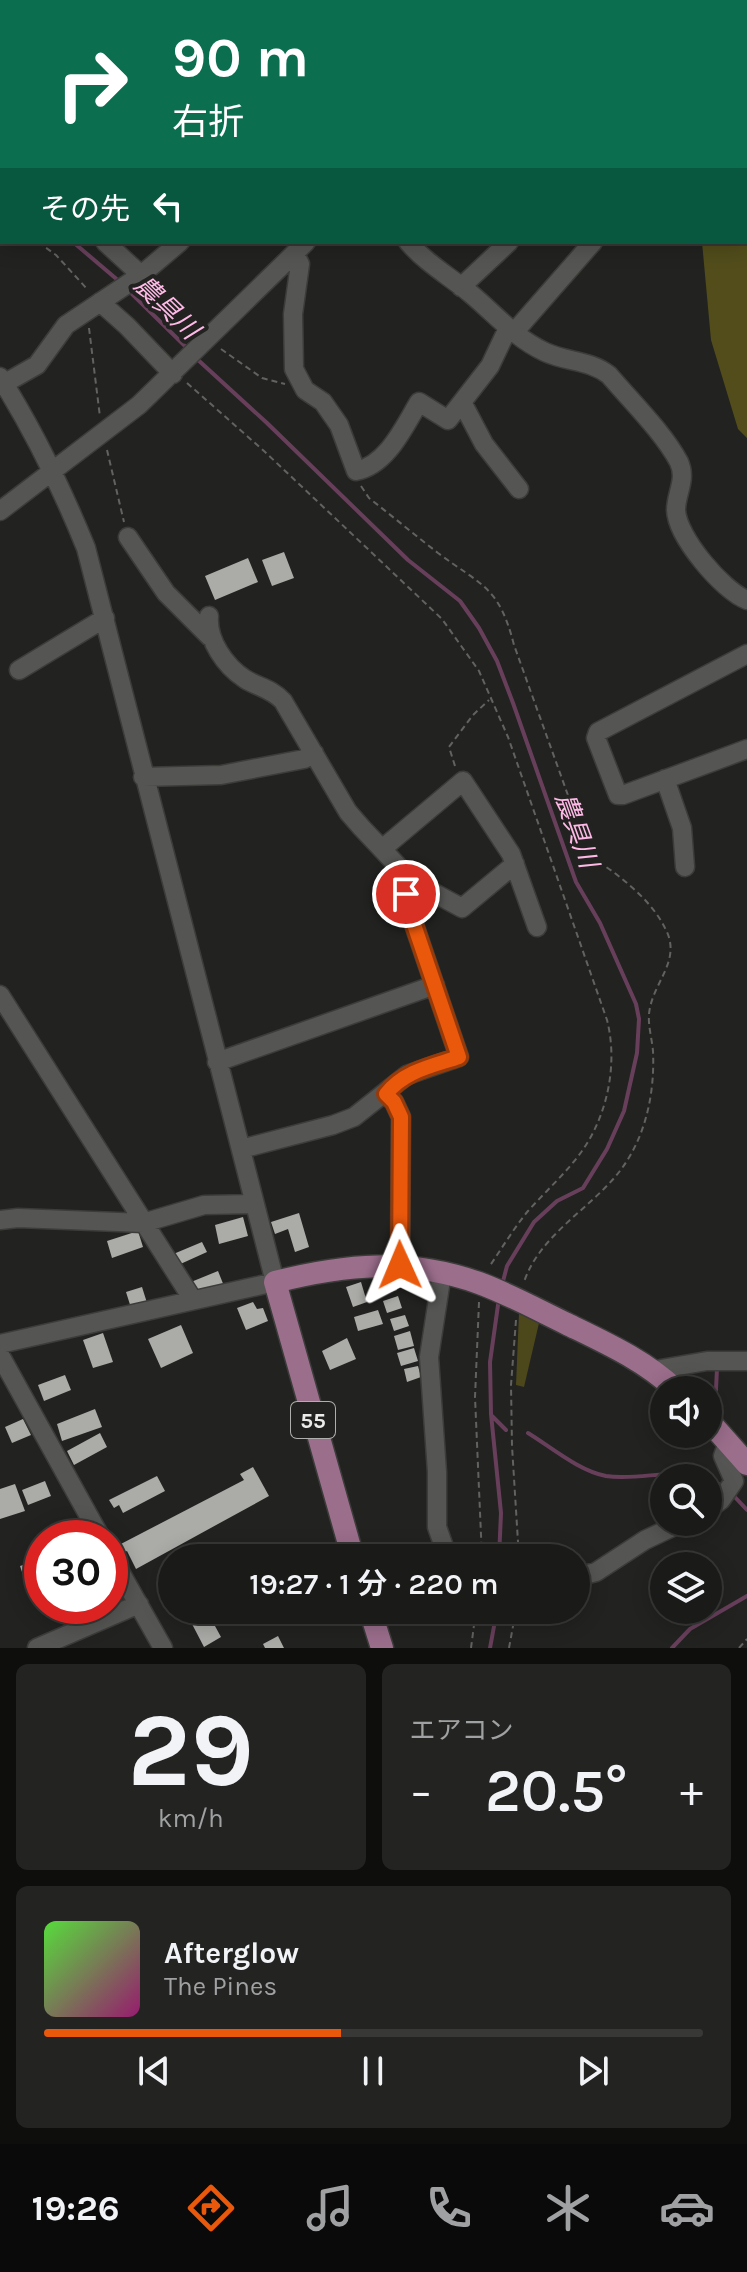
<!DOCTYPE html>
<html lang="ja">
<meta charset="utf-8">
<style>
body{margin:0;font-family:Karla,"Noto Sans JP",sans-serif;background:#232321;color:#f1f3f6;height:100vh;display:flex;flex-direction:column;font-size:30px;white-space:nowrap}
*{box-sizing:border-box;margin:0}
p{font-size:26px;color:#9fa1a2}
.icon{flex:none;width:44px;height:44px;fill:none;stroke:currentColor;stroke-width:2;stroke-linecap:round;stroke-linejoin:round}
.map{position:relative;height:1648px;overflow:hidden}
.drawer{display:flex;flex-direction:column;gap:16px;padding:16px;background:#0e0e0d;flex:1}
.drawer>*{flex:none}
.top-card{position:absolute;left:0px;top:0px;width:748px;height:244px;box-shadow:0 4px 20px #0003,0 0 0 2px #383837;background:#0b6e4f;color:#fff;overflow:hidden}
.fabs{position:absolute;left:650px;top:1376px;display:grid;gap:16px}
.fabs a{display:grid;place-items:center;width:72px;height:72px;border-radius:50%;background:#1a1a18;box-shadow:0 4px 20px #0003,0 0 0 2px #383837;font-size:40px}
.speed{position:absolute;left:24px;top:1520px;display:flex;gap:16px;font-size:40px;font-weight:700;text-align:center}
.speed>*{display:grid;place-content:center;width:104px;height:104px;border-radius:50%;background:#1a1a18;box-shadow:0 4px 20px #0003,0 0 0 2px #383837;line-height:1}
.speed .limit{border:12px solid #d22;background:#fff;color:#111}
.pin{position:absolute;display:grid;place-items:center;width:68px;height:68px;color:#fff;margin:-34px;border:4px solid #fff;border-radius:50%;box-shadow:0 2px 8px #0007}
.me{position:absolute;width:88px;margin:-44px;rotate:359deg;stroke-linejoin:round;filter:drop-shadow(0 0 6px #0008)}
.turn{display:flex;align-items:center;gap:28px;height:168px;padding:0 40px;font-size:36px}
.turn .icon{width:104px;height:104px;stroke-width:2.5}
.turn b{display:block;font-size:56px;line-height:68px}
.then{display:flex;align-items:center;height:76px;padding:0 40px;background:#0003;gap:16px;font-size:30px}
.big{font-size:60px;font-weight:600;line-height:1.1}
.drawer .widget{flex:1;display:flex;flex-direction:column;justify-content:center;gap:12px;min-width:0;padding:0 28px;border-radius:12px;background:#232321}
.drawer .dial{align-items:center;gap:0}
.dial b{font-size:104px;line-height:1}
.song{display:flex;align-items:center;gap:24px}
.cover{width:96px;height:96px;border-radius:12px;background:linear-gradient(135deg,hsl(110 70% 55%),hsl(320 70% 35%))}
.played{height:8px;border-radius:4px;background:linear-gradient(90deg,#ea580c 45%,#383837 45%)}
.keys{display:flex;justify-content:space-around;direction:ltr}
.heat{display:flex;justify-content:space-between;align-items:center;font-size:44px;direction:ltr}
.drawer .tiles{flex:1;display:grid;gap:16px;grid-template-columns:1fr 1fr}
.widget:last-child{grid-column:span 2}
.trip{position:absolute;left:158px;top:1544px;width:432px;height:80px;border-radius:40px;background:#1a1a18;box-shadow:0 4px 20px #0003,0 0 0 2px #383837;font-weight:600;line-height:80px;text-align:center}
.tab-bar{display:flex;height:128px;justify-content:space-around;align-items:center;background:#0a0a0a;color:#9fa1a2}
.tab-bar .icon{width:56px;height:56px}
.tab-bar .active{color:#ea580c}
.tab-bar b{font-size:36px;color:#f1f3f6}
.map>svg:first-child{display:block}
.green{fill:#4c481b}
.forest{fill:#524d1b}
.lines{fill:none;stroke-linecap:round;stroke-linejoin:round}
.stream{stroke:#683f5b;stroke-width:4}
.building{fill:#ababa8}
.minor-casing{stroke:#3c3c3a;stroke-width:21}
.major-casing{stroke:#3c3c3a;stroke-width:25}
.path{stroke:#626260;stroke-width:2;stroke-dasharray:6 4;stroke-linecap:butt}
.minor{stroke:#555553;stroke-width:18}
.major{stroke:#9b6e8c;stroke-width:22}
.route-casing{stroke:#983908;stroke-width:20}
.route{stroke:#ea580c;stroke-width:14}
.labels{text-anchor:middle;stroke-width:8;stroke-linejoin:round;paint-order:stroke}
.shield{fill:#222220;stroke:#afafad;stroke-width:2}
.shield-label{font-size:22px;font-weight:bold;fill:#ececea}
.water-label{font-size:26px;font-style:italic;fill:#feb9e7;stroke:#222220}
</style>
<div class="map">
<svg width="747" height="1648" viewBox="0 0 747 1648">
<rect width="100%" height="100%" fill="#222220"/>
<!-- green -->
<path class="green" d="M519,1313L539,1323L524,1387L516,1385Z"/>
<!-- forest -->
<path class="forest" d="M740,0H747V438L738,429L711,340L702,242H746V2H738Z"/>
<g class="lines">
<!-- stream -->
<path class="stream" d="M0,194L2,195
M0,228L2,227
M73,242L120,282
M129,291L188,349
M197,359L267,423L408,560L460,601L479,628L497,661L513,703L576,882L600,923L636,1004L639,1019L637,1053L624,1111L607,1149L583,1188L557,1201L534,1222L507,1266L502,1285
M499,1298L490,1362L491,1414L501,1513L499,1558
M717,1368L715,1411L719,1416
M492,1416L506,1430
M528,1433C551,1447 579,1471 606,1476C640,1481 675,1467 707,1478
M708,1478L722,1486
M732,1494L747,1510
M490,1648L497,1610
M672,1648L690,1629L747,1596"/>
</g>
<!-- building -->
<path class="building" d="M284,552L294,578L272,586L262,560Z
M248,558L258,582L215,600L205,576Z
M299,1213L309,1247L295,1252L288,1229L275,1234L271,1222Z
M243,1217L248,1236L219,1244L215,1225Z
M138,1231L143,1247L112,1258L107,1241Z
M202,1242L207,1252L176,1266L171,1255Z
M218,1271L224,1286L196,1297L191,1282Z
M393,1279L397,1290L382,1295L378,1283Z
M361,1282L367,1302L353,1307L346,1287Z
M142,1287L148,1306L132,1311L126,1292Z
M398,1296L402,1308L387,1313L383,1301Z
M253,1302L257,1309L263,1308L268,1321L246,1330L237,1308Z
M378,1310L383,1324L358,1331L354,1317Z
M405,1315L409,1326L394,1331L390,1319Z
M181,1325L193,1353L161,1368L148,1339Z
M410,1331L414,1346L398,1350L394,1336Z
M103,1333L113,1362L93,1368L83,1340Z
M347,1338L356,1359L330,1370L322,1351Z
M414,1348L418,1361L401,1366L397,1353Z
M418,1366L421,1377L407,1382L404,1369Z
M65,1375L71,1390L44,1401L38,1385Z
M95,1409L102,1427L62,1441L57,1424Z
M23,1419L31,1435L12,1443L5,1427Z
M100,1433L107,1447L74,1465L67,1451Z
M253,1467L269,1496L136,1569L127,1551L121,1554L117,1546L244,1480L240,1474Z
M157,1476L165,1491L123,1513L119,1505L114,1508L109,1500Z
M45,1481L51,1496L28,1505L22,1490Z
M15,1484L25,1511L0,1519V1489Z
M42,1559V1589L29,1593L20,1566Z
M181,1610H205L185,1619Z
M209,1615L221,1637L204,1647L192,1624Z
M278,1636L284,1648H265L263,1644Z"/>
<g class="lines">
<!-- minor casing -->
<g class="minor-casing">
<path id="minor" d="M109,0L110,2
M367,0V2
M511,0V2
M674,0L675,2
M149,2L151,0
M689,2L701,0
M105,242L141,275
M408,242C426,263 449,276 471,294C495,314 515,338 545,352C566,362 590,360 609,375C631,401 663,432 679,462C687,480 676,493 676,510C677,537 723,591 747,600
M295,254L300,264L293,314L294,369L305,390L323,402L339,425L356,471C387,465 404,427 419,402L448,420L490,366L508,328L517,329L593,242
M461,287L509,242
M100,302L127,326L173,374
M0,377C34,431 62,489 86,548L275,1282L0,1344
M0,386L37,365L66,325L141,275L180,242
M463,404L484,444L519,489
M0,511L139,405L306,242
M128,537L166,593L210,637
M209,616C207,640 225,666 245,679C258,687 272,689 283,701L348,812L361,827L412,881L462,908L515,864
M747,654L598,732L596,738L618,795H623L747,749
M19,670L105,618
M143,777L221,775L304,759L314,753
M665,779L682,828L685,867
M382,849L463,781L511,854L537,927
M0,995L193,1300
M217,1062L435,985
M386,1094L394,1102L401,1117L400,1265
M241,1149L333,1125L354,1117L407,1075L459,1057L406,901L408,889L412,881
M0,1220L18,1218L143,1223L204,1205L255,1204
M442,1273L429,1357L437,1472V1527L448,1558
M0,1355L101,1538
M655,1370L707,1361H747
M708,1510L721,1500L734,1481L723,1456L728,1442
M110,1554L163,1648
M576,1577L596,1572L645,1540L683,1522
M37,1648L139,1604"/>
</g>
<!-- major casing -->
<g class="major-casing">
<path id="major" d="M708,1420L747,1464
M353,1558L275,1282C346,1264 408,1258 479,1283C509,1294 538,1310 567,1324C606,1343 644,1360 676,1390
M370,1610L382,1648"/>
</g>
<!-- path -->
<path class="path" d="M0,168H2
M0,218L2,219
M38,242L56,255L88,290
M89,328L100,417
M221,349L262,378L285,384
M187,383L264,451L442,619L479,671L508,737L607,1020C618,1063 608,1114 582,1151C567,1172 546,1191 528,1211C514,1228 502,1248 489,1267
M107,450L124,522
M361,486L369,498C392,516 415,535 438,553C482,586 499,586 514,645L588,851C596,862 606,866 616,874C635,889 654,906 665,928C683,961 652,982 649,1014C648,1026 652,1039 653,1051C655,1095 645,1142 615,1177C586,1211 539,1237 524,1282
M455,766L449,747L473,715L489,700
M479,1302L475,1397L482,1558
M516,1320L511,1385L512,1446L519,1558
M471,1648L476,1610
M509,1648L516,1610
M739,1648L747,1639"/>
<!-- minor -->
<use href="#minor" class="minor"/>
<!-- major -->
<use href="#major" class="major"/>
</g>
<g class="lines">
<!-- route casing -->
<g class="route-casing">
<path id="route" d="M400,1265L401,1117L394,1102L386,1094C404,1071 432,1066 459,1057L406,901V894"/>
</g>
<!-- route -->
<use href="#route" class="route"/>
</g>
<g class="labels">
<!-- shield labels -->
<rect class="shield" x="291" y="1402" width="44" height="36" rx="6"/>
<g class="shield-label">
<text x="313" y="1428">55</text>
</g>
<!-- water labels -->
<g class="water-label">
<text transform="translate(167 307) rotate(44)" y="9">農具川</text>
<text transform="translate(577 830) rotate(70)" y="9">農具川</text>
</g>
</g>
</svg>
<div class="fabs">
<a><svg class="icon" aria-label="sound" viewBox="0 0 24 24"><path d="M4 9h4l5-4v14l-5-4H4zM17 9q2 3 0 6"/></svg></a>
<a><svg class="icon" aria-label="search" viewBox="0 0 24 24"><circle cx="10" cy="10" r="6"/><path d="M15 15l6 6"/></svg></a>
<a><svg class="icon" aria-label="layers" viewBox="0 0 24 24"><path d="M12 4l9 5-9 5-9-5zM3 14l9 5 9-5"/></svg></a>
</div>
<div class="speed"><div class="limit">30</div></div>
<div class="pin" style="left:406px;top:894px;background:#d93025"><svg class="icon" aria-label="arrive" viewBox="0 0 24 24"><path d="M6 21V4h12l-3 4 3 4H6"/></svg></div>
<svg class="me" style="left:400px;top:1265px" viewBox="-20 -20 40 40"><path d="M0-17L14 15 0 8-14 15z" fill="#ea580c" stroke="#fff" stroke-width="4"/></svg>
<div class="trip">19:27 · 1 分 · 220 m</div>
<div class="top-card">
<div class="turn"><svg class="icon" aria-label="right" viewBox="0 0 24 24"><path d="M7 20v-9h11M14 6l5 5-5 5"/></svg><div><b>90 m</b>右折</div></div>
<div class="then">その先<svg class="icon" aria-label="left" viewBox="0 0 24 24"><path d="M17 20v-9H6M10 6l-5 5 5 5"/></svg></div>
</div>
</div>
<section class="drawer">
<div class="tiles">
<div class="widget dial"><b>29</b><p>km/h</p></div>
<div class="widget"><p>エアコン</p>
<div class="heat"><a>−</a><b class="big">20.5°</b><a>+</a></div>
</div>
<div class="widget">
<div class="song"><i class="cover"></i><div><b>Afterglow</b><p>The Pines</p></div></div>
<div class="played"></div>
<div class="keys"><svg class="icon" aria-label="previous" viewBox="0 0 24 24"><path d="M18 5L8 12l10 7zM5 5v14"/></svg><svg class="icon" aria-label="pause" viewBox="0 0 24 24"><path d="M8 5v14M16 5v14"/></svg><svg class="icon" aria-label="next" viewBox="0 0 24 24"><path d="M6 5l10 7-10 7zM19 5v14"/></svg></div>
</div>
</div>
</section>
<nav class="tab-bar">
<b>19:26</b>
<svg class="icon active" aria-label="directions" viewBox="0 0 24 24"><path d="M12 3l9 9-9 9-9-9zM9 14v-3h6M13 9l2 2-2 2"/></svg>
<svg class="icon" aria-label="music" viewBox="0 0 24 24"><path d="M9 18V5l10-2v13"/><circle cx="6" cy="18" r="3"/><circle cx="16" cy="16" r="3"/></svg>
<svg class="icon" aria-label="phone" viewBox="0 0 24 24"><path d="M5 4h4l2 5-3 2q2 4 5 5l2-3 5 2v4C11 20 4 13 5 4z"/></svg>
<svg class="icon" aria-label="climate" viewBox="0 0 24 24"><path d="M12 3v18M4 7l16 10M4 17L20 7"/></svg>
<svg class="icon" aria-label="car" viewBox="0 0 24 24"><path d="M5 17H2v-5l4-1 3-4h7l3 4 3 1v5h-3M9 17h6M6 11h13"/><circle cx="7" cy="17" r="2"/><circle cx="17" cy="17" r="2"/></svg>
</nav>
